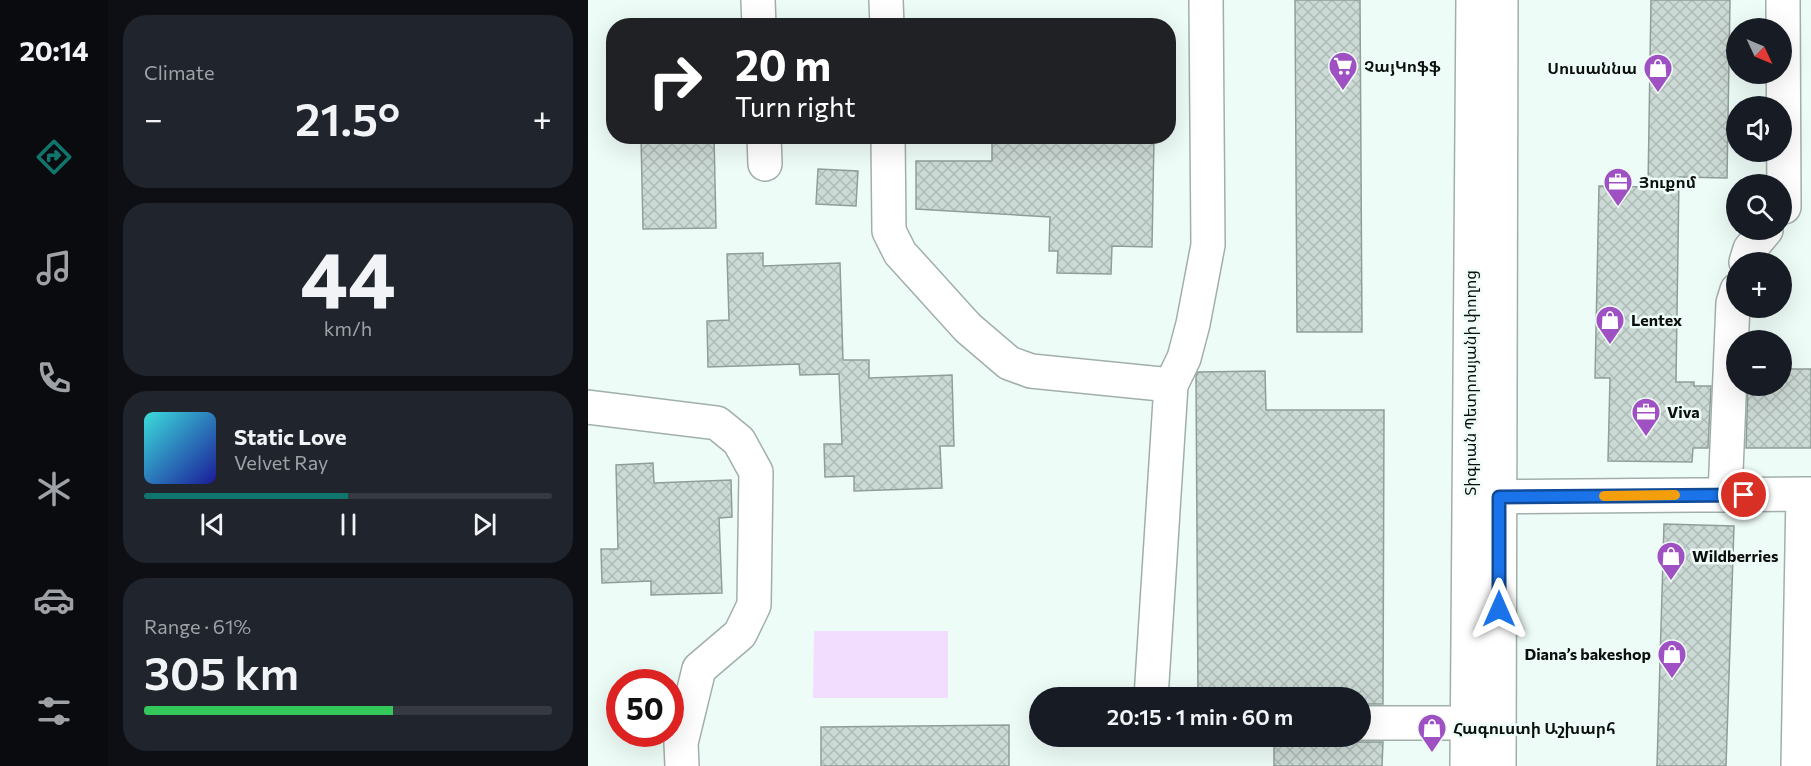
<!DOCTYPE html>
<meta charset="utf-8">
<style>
body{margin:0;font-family:Commissioner,"Noto Sans Armenian",sans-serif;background:#20242c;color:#f1f3f6;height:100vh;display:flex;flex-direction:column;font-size:22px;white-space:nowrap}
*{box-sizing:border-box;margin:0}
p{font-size:20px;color:#9ea1a6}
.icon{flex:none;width:33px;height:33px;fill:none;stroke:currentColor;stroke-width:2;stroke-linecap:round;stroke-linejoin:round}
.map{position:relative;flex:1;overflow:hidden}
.panel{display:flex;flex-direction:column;gap:15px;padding:15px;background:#0d0f14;width:480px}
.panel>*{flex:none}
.hud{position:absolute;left:18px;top:18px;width:570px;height:126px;border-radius:24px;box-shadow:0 6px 24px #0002;background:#202124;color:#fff;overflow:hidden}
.needle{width:39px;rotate:134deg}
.buttons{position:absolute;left:1138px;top:18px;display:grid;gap:12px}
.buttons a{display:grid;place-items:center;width:66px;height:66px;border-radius:50%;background:#171b24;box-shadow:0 6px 24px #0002;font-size:30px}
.speed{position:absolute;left:18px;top:669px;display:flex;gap:12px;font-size:30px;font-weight:700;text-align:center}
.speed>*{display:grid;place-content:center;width:78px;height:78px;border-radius:50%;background:#171b24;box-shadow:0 6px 24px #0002;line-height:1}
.speed .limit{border:9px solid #d22;background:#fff;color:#111}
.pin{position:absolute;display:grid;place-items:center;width:51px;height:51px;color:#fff;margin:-26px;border:3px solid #fff;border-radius:50%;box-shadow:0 2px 6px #0007}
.me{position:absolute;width:66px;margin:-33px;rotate:0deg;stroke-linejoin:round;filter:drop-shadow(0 0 4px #0008)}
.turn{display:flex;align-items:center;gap:21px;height:126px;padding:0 30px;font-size:27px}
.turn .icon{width:78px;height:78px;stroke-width:2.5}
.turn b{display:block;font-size:42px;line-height:51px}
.big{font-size:45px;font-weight:600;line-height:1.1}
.panel .widget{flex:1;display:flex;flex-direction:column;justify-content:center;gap:9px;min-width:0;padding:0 21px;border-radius:24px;background:#20242c}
.panel .dial{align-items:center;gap:0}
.dial b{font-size:78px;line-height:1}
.song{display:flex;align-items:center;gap:18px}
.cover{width:72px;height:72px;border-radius:9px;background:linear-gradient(135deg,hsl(180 70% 55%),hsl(240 70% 35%))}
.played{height:6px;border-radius:3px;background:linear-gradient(90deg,#0f766e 50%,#363941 50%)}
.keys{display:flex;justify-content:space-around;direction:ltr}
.heat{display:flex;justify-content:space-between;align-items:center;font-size:33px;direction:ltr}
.charge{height:9px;border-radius:4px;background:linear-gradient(90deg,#34c759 61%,#363941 0)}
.trip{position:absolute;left:441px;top:687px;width:342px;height:60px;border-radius:30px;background:#171b24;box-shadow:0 6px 24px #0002;font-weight:600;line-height:60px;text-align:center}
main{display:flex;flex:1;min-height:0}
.menu{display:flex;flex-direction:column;width:108px;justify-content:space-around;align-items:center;background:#090b0e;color:#9ea1a6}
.menu .icon{width:42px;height:42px}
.menu .active{color:#0f766e}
.menu b{font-size:27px;color:#f1f3f6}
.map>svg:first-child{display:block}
.garden{fill:#f3ddff}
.building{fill:url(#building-cross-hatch);stroke:#909e99;stroke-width:1.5}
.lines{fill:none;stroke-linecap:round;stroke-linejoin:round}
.minor-casing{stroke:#a1afaa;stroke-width:36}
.major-casing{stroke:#a1afaa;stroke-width:36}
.minor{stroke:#fff;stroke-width:33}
.major{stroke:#fff;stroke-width:33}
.route-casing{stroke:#114b97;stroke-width:15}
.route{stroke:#1a73e8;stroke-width:10}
.slow{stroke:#f59e0b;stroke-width:10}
.labels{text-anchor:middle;stroke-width:5;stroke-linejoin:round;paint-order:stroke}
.poi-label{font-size:16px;font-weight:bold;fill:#0b0f0e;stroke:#eefcf7;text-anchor:start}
.street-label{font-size:16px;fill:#0b0f0e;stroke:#eefcf7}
</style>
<main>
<nav class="menu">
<b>20:14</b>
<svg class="icon active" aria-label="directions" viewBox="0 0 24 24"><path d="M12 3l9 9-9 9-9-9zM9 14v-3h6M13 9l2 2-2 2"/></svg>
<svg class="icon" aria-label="music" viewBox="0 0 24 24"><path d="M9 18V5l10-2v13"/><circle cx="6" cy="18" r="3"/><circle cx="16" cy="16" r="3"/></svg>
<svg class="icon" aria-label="phone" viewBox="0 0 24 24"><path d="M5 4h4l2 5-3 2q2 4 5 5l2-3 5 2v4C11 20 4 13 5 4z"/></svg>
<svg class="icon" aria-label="climate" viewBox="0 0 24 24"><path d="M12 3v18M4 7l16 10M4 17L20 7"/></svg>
<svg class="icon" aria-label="car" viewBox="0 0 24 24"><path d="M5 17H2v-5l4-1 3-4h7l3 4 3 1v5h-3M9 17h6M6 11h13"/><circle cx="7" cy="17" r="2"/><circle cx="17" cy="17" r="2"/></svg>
<svg class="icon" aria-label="filters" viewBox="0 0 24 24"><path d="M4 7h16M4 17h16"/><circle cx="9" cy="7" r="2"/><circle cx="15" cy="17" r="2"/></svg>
</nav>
<section class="panel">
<div class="widget"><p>Climate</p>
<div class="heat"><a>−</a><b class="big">21.5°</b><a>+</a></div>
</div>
<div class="widget dial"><b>44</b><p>km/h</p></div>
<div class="widget">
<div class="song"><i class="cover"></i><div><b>Static Love</b><p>Velvet Ray</p></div></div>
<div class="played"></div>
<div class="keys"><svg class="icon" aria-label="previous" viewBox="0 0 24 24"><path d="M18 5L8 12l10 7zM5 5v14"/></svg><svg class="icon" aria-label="pause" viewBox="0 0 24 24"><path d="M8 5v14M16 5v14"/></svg><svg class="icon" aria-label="next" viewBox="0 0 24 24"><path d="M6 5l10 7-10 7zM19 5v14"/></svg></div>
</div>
<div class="widget"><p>Range · 61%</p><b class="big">305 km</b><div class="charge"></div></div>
</section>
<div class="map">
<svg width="1223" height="766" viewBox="0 0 1223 766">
<defs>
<pattern id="building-cross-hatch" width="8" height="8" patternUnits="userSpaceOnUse" patternTransform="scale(1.5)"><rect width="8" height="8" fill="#ccdad5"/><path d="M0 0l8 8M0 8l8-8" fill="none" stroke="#aebab6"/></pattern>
</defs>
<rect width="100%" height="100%" fill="#eefcf7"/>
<!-- garden -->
<path class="garden" d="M226,631H360V698H225Z"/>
<!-- building -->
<path class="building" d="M707,0H772L774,332H709Z
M1063,0H1142L1139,178L1091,177L1088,382H1106V386H1123L1120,448H1105L1104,462L1020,461L1022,378H1007L1011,186L1060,187Z
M53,136H126L128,228L55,229Z
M404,136L566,138L564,247L524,246L523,274L469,273L470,251H461L462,217L328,209V161H404Z
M230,169L270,171L268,206L228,204Z
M175,253V266L252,263L255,360H281V378L364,375L366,446H352L354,488L266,491V476L237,477L236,444H254L251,374L212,375L211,364L120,367L119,321L141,320L139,254Z
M1194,369H1223V448H1158L1160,386H1194Z
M677,371L678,410H796L795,704H772V698H610L608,376L610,372Z
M65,463L66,483L143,480L144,517L131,518L134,593L63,595V581L14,583L13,549H30L28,465Z
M1076,524L1146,526L1138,766H1069Z
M421,725V766H233V727Z
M686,736H760L771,742H795L794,766H686Z"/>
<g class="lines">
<!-- minor casing -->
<g class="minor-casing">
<path id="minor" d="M170,0L171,26
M298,0L299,26
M1195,0L1196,207
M176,136L177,164
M300,136L301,231L312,253L380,328L421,363L443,371L583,385
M1158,262L1162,249L1178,230
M0,407L129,423L151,441L168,472L166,605L152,634L111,669L93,743L94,766
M1137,495L1145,303L1149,290
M883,497L1215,494
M563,698L583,385L596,358L605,324L620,245L618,0
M772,723H879
M1210,766L1215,494H1223"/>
</g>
<!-- major casing -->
<g class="major-casing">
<path id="major" d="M879,766L885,0
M911,766L913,0"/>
</g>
<!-- minor -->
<use href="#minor" class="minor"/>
<!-- major -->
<use href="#major" class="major"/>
</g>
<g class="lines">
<!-- route casing -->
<g class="route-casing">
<path id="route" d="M911,609V497L1156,495"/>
</g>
<!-- route -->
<use href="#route" class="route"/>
<!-- slow -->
<path class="slow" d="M1016,496L1087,495"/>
</g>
<!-- icons -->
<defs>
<g id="supermarket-pin" transform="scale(1.5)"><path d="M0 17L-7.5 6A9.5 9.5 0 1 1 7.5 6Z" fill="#9f51c3" stroke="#eefcf7"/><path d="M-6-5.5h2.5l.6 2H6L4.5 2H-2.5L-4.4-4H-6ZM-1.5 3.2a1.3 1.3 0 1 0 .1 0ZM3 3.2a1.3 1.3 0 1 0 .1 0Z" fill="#fff"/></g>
<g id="shop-pin" transform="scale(1.5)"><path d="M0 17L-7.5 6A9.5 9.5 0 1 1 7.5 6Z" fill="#9f51c3" stroke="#eefcf7"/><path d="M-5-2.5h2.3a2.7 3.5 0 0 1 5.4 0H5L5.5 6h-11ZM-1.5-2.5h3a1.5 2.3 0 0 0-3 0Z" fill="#fff"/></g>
<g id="office-pin" transform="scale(1.5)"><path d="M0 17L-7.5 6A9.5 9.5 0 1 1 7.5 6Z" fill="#9f51c3" stroke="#eefcf7"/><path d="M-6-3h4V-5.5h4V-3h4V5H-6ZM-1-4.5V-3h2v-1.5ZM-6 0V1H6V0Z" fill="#fff"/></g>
</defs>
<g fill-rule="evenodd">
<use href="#supermarket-pin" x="755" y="66"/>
<use href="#shop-pin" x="1070" y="68"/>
<use href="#office-pin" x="1030" y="182"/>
<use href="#shop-pin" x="1022" y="320"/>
<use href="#office-pin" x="1058" y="412"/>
<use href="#shop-pin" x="1083" y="556"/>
<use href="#shop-pin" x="1084" y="654"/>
<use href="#shop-pin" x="844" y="728"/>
</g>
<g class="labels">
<!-- poi labels -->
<g class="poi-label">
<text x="776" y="72">ՉայԿոֆֆ</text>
<text x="1049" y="74" text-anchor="end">Սուսաննա</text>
<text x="1051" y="188">Յուքոմ</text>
<text x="1043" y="326">Lentex</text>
<text x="1079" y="418">Viva</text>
<text x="1104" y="562">Wildberries</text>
<text x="1063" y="660" text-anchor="end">Diana’s bakeshop</text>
<text x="865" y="734">Հագուստի Աշխարհ</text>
</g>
<!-- street labels -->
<g class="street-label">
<text transform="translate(882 383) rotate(-90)" y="6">Տիգրան Պետրոսյանի փողոց</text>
</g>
</g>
</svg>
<div class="buttons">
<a><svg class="needle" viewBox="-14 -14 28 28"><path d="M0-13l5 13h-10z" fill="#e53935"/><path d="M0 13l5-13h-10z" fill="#9ea1a6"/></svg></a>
<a><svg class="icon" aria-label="sound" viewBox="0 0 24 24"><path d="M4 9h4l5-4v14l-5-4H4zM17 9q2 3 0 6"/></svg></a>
<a><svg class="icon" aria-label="search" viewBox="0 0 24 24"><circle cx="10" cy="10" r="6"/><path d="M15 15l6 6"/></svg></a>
<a>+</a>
<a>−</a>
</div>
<div class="speed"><div class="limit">50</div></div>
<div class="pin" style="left:1156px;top:495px;background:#d93025"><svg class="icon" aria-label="arrive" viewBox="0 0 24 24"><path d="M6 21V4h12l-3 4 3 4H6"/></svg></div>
<svg class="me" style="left:911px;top:609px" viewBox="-20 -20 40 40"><path d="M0-17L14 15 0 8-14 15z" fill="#1a73e8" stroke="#fff" stroke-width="4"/></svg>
<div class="trip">20:15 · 1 min · 60 m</div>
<div class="hud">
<div class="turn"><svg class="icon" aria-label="right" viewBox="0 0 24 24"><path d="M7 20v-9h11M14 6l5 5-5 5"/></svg><div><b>20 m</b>Turn right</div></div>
</div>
</div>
</main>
